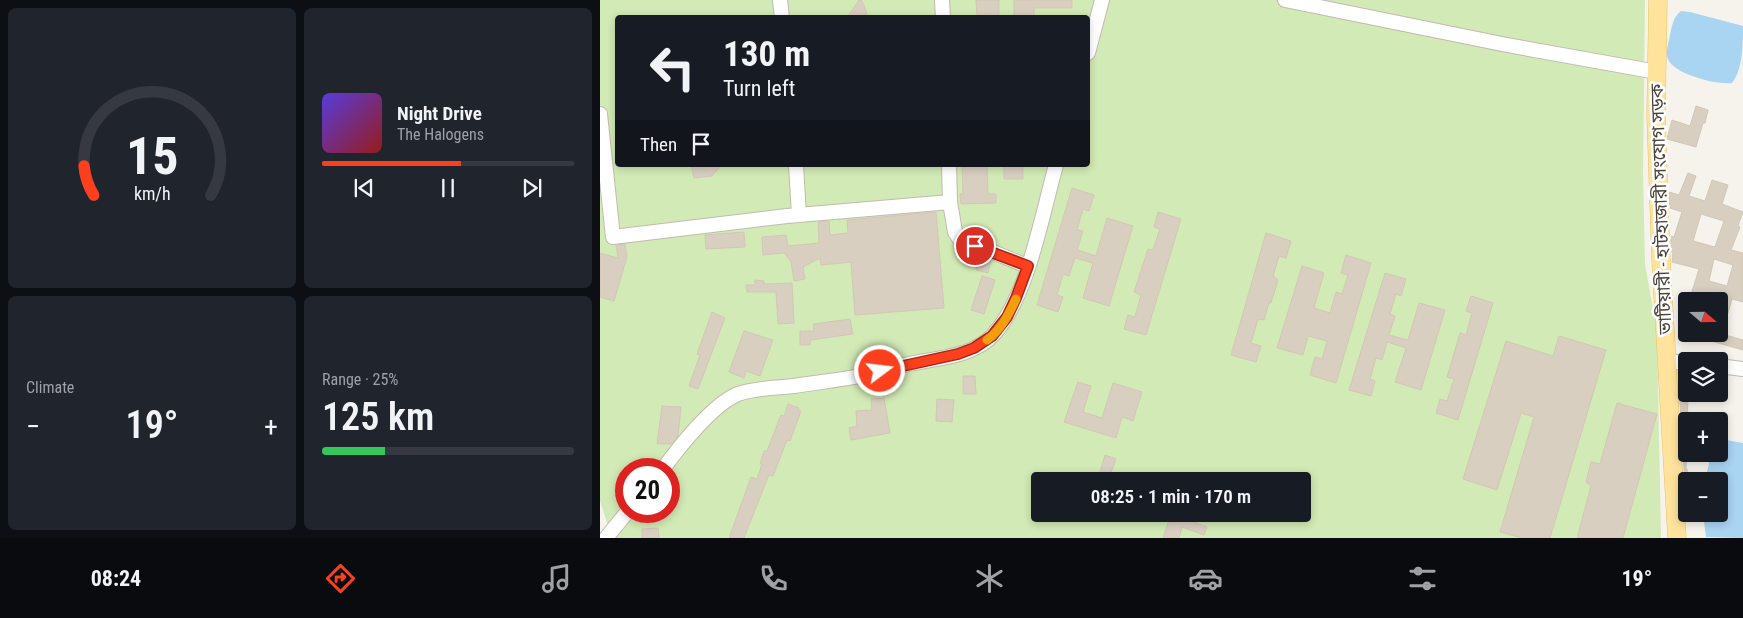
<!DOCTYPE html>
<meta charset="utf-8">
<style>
body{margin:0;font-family:"Roboto Condensed","Noto Sans Bengali",sans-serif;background:#20242c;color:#f1f3f6;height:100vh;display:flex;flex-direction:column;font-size:19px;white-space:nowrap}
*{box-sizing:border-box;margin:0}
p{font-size:16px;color:#9ea1a6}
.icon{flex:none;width:28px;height:28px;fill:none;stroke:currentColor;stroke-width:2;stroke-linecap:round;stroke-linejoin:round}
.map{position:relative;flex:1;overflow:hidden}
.panel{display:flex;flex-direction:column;gap:8px;padding:8px;background:#0d0f14;width:600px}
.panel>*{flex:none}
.hud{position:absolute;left:15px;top:15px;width:475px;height:152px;border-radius:5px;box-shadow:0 2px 8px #0003;background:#171b24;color:#f1f3f6;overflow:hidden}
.needle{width:32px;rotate:110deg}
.buttons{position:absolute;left:1078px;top:292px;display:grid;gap:10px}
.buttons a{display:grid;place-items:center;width:50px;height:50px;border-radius:5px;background:#171b24;box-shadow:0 2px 8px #0003;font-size:25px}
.speed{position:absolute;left:15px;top:458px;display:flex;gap:10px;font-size:25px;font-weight:700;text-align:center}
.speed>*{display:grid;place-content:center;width:65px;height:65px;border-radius:50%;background:#171b24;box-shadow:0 2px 8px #0003;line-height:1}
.speed .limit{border:8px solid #d22;background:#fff;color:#111}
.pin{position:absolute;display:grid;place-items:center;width:42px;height:42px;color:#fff;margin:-21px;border:2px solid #fff;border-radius:50%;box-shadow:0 1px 5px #0007}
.me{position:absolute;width:55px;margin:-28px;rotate:75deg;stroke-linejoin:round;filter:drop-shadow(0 0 4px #0008)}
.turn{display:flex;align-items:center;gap:18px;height:105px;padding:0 25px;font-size:22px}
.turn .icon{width:65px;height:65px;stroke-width:2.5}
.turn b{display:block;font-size:35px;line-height:42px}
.then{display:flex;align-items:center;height:48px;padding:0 25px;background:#0003;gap:10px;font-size:19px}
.big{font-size:38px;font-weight:600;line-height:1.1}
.panel .card{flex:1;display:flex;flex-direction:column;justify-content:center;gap:8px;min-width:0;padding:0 18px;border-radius:8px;background:#20242c}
.panel .dial{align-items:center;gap:0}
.dial svg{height:130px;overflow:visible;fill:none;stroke:#363941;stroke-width:7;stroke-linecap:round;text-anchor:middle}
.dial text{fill:#f1f3f6;stroke:none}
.song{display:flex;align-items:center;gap:15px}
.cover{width:60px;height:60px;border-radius:8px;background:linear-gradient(135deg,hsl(250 70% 55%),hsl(0 70% 35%))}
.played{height:5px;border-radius:2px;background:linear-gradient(90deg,#fc3f1d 55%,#363941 55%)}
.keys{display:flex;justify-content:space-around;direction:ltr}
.heat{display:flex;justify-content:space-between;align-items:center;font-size:28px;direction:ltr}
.charge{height:8px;border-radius:4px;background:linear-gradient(90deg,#34c759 25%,#363941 0)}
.panel .tiles{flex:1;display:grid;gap:8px;grid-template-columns:repeat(2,1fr)}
.trip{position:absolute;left:431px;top:472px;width:280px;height:50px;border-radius:5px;background:#171b24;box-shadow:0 2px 8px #0003;font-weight:600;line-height:50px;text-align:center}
.menu{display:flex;height:80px;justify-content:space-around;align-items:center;background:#090b0e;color:#9ea1a6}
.menu .icon{width:35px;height:35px}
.menu .on{color:#fc3f1d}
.menu b{font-size:22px;color:#f1f3f6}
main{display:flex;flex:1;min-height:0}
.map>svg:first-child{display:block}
.green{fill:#d2eab5;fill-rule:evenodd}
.water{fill:#a9d4f2}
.building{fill:#d8cfc1;stroke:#d3c7b4;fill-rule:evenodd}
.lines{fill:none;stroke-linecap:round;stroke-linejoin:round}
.minor-casing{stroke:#c2bbae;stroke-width:16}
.major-casing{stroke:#e6c16a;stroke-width:19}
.minor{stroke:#fff;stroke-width:14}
.major{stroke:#ffe39c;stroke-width:18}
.route-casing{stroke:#a42913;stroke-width:12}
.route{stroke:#fc3f1d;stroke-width:9}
.slow{stroke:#f59e0b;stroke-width:9}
.labels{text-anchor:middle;stroke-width:5;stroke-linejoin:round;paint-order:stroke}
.street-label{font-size:18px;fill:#4b4439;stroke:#fff}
</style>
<main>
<section class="panel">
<div class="tiles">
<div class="card dial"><svg viewBox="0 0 100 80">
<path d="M14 69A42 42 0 1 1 86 69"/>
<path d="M14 69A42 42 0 0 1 8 51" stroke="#fc3f1d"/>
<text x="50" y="56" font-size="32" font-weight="700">15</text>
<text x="50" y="72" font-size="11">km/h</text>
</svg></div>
<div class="card">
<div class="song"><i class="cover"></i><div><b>Night Drive</b><p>The Halogens</p></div></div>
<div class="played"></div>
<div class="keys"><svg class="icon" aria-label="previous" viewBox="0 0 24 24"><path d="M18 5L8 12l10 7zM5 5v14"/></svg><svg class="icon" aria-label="pause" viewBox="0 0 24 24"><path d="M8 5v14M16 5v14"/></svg><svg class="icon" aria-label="next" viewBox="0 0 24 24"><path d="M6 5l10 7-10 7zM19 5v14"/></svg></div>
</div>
<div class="card"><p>Climate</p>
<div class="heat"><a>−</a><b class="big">19°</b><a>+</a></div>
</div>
<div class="card"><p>Range · 25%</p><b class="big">125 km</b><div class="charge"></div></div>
</div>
</section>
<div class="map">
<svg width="1143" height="538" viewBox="0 0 1143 538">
<rect width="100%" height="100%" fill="#f6f3ec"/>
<!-- green -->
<path class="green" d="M0,0H1045L1043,173L1045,264L1057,331L1061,538H12L0,501ZM18,18H488V165H18ZM26,469H69V511H26ZM440,481H702V514H440Z"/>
<!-- water -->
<path class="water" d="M1081,11L1090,12L1143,26C1143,45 1143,69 1132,83C1117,85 1073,74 1068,59C1065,52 1069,42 1070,35C1072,26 1073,17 1081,11Z
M1120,439L1143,443V538L1106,537L1103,514H1119V481H1105L1111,454H1119Z"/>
<!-- building -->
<path class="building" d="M259,0H261L264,5L268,18H247Z
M376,0H399V18H377Z
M414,0H472V8H434V18H414Z
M1096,106L1108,110L1105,123H1103L1096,147L1067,139L1072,120L1090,126Z
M91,165H121L112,176L94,178Z
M362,165H387L388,194H396V203L361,204L360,194H363Z
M404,165H423V179H404Z
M1088,173L1096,176L1089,196L1105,201L1112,180L1128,185L1122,204L1143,212L1138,226L1140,227L1131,250L1143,253V302L1132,299L1122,334L1143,340V350L1111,341L1113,334H1119V301H1089L1099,269L1072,262L1073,252H1071V239L1072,236L1074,237L1082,212L1070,208L1069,192L1079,195ZM1101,214L1124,221L1115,247L1093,241ZM1114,259L1133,265L1127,286L1109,281Z
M472,188L494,195L489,211L483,209L477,230L483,231L477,250L496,256L507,218L533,226L509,306L483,298L493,263L475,258L469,276L463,274L457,295L463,297L458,312L437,305Z
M336,212L344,308L255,315L251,262L221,265L220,258L203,267L205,279L194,281L191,262L184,253L163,255L162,237L186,235L188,246L219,243L218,222L229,221L230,235L248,233L247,220Z
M558,212L581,219L546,335L524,329L528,315L535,317L541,295L534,292L548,249L553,250L560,229L554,227Z
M144,232L145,247L106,249L105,235Z
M666,233L691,241L686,258L679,256L673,276L678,280L671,303H669L664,320L658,319L651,343L661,346L656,362L631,355Z
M25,244L27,257L14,301L0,297V253L18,258L16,245Z
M746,255L771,263L736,383L710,375L715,357L722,359L727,341L708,336L703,355L677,348L702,266L724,273L714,308L730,313L736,292L742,294L748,275L741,273Z
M379,257L391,260L388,273L376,270Z
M785,273L806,279L801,296L796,294L790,314L795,316L789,335L808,340L819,303L845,310L821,390L795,382L806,348L787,342L782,360L776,358L770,379L775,381L771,396L749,390Z
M382,276L395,280L384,314L371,310Z
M155,280L164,281V284L192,283L194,323L178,324L176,292H147L146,285H155Z
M871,296L893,303L858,420L836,413L840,399L847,401L854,379L847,377L860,333L866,335L872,313L866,311Z
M112,312L125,318L98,389L89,386L100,355L97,354Z
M250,319L253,334L210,340V345H200V331H214L213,324Z
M144,331L173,340L160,376L146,371L144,378L129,372Z
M959,336L1006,350L950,538H922L900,532L934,417L921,413L897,490L863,479L906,341L953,356Z
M1078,371L1086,372L1088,394L1086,469H1087L1088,481H1086V501Z
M363,376H375L376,394H363Z
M478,382L491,386L483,412L502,418L513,383L542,392L533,421L522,417L516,438L464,422Z
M284,398L290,433L251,440L249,428L257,426L256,411L272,410L271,399Z
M337,399L354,400L352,422L336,421Z
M1017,403L1057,414L1023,538H977L991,486L986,482L991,462L1000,464Z
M188,404L199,408L198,410L201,411L190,441L187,440L173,476L170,475L168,477L144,538H129L151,477L157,479L162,464H160L164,451H167L181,415L184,416Z
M62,406L81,407L78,436L71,444H57Z
M505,455L516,459L508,481H483L476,479L479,472L498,478Z
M571,514H586L585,519L607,527L604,535L582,527L579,538H563Z
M58,528L59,538H42V529Z"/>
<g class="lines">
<!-- minor casing -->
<g class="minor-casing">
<path id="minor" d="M180,0L182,18
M342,0L343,18
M685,0L907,45L1057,72
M488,53L502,0
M0,114L13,237L187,216L350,202L349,165
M196,165L199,215
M350,202L355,232L359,238L427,266
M1067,361L1086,363
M1119,366L1143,369
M63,469C79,447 113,404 138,394C155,388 176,388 194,386C218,382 242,380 265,375C280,372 294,367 309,364C336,358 374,357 394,334C428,296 442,215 456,165
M6,538L28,511"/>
</g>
<!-- major casing -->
<g class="major-casing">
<path id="major" d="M1058,0L1056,116L1061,260L1077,538"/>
</g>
<!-- minor -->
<use href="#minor" class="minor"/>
<!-- major -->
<use href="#major" class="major"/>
</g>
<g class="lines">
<!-- route casing -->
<g class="route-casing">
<path id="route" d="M280,371L358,354L374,348L392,336L407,317L416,298L428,266L375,246"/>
</g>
<!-- route -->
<use href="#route" class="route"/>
<!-- slow -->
<path class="slow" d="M387,340C401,330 409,314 416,299"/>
</g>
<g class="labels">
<!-- street labels -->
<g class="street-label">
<text transform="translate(1061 209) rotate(-92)" y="6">ভাটিয়ারী - হাটহাজারী সংযোগ সড়ক</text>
</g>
</g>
</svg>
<div class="buttons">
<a><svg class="needle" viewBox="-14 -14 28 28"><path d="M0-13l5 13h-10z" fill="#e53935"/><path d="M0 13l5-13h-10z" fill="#9ea1a6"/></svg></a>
<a><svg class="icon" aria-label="layers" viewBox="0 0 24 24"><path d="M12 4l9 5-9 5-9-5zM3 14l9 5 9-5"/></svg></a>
<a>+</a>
<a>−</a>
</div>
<div class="speed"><div class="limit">20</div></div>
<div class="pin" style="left:375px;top:246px;background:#d93025"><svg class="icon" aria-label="arrive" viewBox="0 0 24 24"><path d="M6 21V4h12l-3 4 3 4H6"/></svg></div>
<svg class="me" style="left:280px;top:371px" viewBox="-20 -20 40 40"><circle r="17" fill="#fc3f1d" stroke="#fff" stroke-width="3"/><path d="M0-11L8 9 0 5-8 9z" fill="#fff"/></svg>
<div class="trip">08:25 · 1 min · 170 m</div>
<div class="hud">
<div class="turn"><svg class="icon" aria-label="left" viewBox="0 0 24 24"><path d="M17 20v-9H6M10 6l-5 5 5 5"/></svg><div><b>130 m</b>Turn left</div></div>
<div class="then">Then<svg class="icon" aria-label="arrive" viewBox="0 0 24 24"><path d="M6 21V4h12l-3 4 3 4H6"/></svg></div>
</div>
</div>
</main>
<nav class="menu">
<b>08:24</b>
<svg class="icon on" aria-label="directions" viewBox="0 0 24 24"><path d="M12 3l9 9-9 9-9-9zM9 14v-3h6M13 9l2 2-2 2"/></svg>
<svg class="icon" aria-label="music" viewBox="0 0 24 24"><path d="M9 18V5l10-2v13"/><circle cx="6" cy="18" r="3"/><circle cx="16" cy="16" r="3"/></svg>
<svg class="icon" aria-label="phone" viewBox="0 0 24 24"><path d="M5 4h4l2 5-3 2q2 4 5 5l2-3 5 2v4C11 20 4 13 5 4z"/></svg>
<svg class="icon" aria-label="climate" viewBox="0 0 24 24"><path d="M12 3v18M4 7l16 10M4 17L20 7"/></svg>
<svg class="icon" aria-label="car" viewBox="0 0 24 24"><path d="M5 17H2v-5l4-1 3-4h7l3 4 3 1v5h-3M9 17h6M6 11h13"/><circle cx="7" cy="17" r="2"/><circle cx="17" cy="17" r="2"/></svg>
<svg class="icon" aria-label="filters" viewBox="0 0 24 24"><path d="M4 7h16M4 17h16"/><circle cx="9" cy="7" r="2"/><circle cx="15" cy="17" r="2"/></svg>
<b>19°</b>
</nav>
